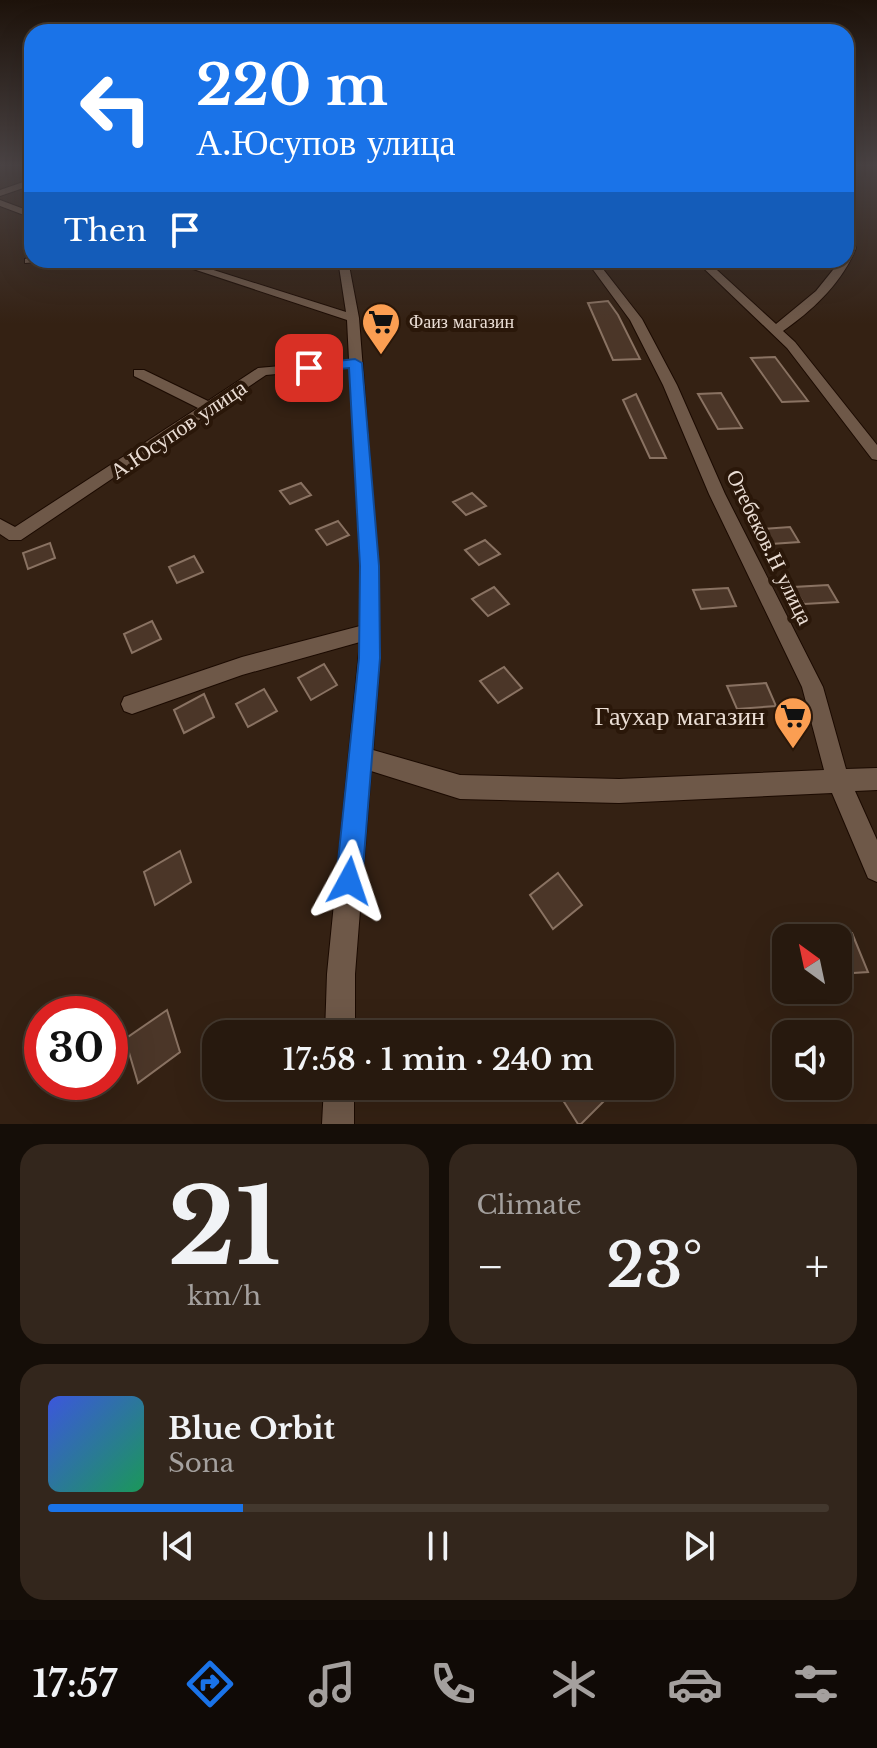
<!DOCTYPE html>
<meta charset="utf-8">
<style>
body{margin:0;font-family:"Libre Baskerville",serif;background:#33261c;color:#f1f3f6;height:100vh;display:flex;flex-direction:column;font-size:30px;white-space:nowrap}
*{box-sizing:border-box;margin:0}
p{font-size:26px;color:#a4a09e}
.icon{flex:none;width:44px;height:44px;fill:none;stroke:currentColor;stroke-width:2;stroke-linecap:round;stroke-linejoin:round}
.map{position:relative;height:1124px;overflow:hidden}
.sheet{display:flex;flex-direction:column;gap:20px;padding:20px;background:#150e08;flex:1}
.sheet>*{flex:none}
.top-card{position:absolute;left:24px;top:24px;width:830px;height:244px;border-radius:24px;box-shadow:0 8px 32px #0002,0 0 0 2px #43382e;background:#1a73e8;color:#fff;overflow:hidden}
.needle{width:52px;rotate:327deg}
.controls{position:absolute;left:772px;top:924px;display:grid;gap:16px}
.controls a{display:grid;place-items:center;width:80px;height:80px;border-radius:16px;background:#27190e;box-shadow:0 8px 32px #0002,0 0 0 2px #43382e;font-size:40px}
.speed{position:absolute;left:24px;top:996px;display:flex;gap:16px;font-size:40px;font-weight:700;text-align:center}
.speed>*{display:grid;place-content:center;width:104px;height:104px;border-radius:50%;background:#27190e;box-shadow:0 8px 32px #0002,0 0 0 2px #43382e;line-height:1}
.speed .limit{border:12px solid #d22;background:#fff;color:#111}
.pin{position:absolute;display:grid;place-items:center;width:68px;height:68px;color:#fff;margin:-34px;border-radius:16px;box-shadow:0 4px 12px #0006}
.me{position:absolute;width:88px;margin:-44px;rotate:5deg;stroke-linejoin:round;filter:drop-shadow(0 0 6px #0008)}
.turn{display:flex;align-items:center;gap:28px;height:168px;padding:0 40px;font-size:36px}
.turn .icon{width:104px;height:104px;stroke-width:2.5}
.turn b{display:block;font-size:56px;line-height:68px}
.then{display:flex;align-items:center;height:76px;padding:0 40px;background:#0003;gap:16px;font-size:30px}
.big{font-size:60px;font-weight:600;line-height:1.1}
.sheet .widget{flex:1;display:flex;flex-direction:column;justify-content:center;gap:12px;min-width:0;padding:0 28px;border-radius:24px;background:#33261c}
.sheet .dial{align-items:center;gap:0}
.dial b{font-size:104px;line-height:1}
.song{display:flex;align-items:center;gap:24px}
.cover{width:96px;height:96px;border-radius:12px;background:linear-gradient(135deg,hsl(230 70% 55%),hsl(150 70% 35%))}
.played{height:8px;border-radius:4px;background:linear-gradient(90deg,#1a73e8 25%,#43382e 25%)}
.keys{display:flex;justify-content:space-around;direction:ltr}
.heat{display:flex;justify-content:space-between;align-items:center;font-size:44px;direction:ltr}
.sheet .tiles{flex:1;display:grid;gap:20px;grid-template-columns:1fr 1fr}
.widget:last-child{grid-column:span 2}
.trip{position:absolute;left:202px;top:1020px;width:472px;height:80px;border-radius:24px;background:#27190e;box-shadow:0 8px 32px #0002,0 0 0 2px #43382e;font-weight:600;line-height:80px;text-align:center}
.tabs{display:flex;height:128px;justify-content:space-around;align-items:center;background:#100a06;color:#a4a09e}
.tabs .icon{width:56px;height:56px}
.tabs .active{color:#1a73e8}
.tabs b{font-size:36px;color:#f1f3f6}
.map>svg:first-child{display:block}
.building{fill:#4b3628;stroke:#897262;stroke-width:2}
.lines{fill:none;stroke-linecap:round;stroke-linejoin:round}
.minor-casing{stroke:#1b0a01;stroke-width:2}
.minor{fill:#6e5848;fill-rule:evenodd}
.route{fill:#1a73e8;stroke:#114b97;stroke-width:2}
.labels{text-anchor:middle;stroke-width:8;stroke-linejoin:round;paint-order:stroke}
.far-poi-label{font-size:18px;fill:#eaddd4;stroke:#2a1709;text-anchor:start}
.street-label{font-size:22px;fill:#eaddd4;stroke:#2a1709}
.near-poi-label{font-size:26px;fill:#eaddd4;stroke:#2a1709;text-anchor:end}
</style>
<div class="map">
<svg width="877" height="1124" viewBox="0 0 877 1124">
<rect width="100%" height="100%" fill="#342113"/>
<!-- building -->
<path class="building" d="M608,301L618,315L640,359L613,360L588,303Z
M775,357L808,401L782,402L751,358Z
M721,393L742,428L718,429L698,394Z
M636,394L666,458H650L623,400Z
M301,483L311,495L290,504L280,491Z
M472,493L486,506L466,515L453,502Z
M338,521L349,535L327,545L316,530Z
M790,527L799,542L771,544L762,529Z
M485,540L500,554L479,565L465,550Z
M50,543L55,558L28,569L23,553Z
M194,556L203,572L177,583L169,567Z
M828,585L838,602L804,604L794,587Z
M494,587L509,604L488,616L472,599Z
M728,588L736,606L701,609L693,590Z
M152,621L161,639L132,653L124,634Z
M324,664L337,685L311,700L298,678Z
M504,667L522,688L498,703L480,681Z
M766,683L776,706L737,709L727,686Z
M264,689L277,711L248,727L236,704Z
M204,694L214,717L184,733L174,710Z
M180,851L191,882L155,905L144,872Z
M558,873L582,905L553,929L530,895Z
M852,933L868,972L838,974V934Z
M167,1010L180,1052L138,1083L125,1039Z
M554,1086H619L581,1124H578Z"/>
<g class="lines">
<!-- minor casing -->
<g class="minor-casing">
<path id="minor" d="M32,179V185L0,196V190Z
M0,200L32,212V218L0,206Z
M846,232L851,235L856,248C842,283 813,310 783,331L795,342L877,445V460L872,459L787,348L695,260H706L776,324L816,291L841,260H846Z
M32,257V260H37L36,262L25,263V259Z
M166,260H182L346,312L338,260H348L359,318L378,566L380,658L373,750L460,775L619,779L824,770L802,687L709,494L663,385L630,320L586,260H596L642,319L677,385L725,494L823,687L846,769L877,768V790L855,791L877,840V882L868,878L832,793L619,803L460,799L371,771L355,974V1034H325L327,974L360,642L242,675L132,714L124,711L121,704L124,697L242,657L360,626V566L350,367L266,375L21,540H9L0,534V519L15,527L198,408L134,376V370H144L208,401L258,368L349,360L347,320Z
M324,1086H354V1124H322Z"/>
</g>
<!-- minor -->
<use href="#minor" class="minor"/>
</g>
<!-- sky -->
<linearGradient id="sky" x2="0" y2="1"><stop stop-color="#1d120a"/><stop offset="0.51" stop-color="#4a4344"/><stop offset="1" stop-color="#4a4344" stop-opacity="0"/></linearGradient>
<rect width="877" height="324" fill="url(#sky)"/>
<!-- route -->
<path class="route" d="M355,359L362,363L379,566L380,658L362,881L358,890L349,894L340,890L336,881L359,658L360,566L349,368L309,372L302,368L309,364Z"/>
<!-- icons -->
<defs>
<g id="supermarket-pin" transform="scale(2)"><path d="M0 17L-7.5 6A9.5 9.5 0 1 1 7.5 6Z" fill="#fb9e52" stroke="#2a1709"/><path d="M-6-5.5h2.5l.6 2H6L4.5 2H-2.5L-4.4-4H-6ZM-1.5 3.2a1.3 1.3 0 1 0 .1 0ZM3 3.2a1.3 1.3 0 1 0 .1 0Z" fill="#111"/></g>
</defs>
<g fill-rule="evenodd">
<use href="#supermarket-pin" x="381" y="322"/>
<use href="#supermarket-pin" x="793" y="716"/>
</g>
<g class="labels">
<!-- far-poi labels -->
<g class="far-poi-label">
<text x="409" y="328">Фаиз магазин</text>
</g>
<!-- street labels -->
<g class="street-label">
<text transform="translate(178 429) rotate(-34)" y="8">А.Юсупов улица</text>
<text transform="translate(770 547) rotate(64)" y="8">Отебеков.Н улица</text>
</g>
<!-- near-poi labels -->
<g class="near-poi-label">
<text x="765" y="725">Гаухар магазин</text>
</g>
</g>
</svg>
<div class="controls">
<a><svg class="needle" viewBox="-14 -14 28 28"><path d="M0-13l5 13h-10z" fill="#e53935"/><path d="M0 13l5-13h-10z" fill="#a4a09e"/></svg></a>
<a><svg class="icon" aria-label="sound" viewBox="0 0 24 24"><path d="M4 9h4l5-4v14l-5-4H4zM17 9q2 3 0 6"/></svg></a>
</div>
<div class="speed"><div class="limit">30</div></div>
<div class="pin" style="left:309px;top:368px;background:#d93025"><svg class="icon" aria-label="arrive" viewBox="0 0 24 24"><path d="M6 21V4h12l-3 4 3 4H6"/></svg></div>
<svg class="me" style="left:349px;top:881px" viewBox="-20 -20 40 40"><path d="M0-17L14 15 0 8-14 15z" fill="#1a73e8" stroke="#fff" stroke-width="4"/></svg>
<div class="trip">17:58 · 1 min · 240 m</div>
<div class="top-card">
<div class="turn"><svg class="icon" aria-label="left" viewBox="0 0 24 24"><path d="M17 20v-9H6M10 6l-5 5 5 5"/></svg><div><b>220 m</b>А.Юсупов улица</div></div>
<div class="then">Then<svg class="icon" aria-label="arrive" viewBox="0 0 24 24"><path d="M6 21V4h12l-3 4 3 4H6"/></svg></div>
</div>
</div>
<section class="sheet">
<div class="tiles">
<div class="widget dial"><b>21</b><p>km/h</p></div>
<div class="widget"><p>Climate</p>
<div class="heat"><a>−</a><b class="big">23°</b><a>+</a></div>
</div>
<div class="widget">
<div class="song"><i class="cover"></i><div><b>Blue Orbit</b><p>Sona</p></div></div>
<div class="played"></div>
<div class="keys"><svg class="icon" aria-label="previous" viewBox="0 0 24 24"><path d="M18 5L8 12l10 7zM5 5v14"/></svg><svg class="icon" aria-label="pause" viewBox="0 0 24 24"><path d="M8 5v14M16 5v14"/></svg><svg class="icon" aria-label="next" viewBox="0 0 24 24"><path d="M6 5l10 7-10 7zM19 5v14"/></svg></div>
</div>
</div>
</section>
<nav class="tabs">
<b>17:57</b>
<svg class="icon active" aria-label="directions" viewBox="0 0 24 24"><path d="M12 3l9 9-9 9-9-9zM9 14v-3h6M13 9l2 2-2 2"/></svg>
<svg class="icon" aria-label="music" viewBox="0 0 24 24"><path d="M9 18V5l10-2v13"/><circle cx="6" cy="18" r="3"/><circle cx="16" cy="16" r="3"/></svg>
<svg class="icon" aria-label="phone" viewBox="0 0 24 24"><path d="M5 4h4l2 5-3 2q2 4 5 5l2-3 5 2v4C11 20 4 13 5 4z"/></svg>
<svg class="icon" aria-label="climate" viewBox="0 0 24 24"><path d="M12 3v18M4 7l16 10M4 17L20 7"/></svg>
<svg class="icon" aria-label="car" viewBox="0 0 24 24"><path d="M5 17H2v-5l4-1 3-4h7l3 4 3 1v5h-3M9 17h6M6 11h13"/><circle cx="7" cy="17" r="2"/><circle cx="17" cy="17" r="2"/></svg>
<svg class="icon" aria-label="filters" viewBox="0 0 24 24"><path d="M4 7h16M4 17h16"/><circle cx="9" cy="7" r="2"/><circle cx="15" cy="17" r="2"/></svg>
</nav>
